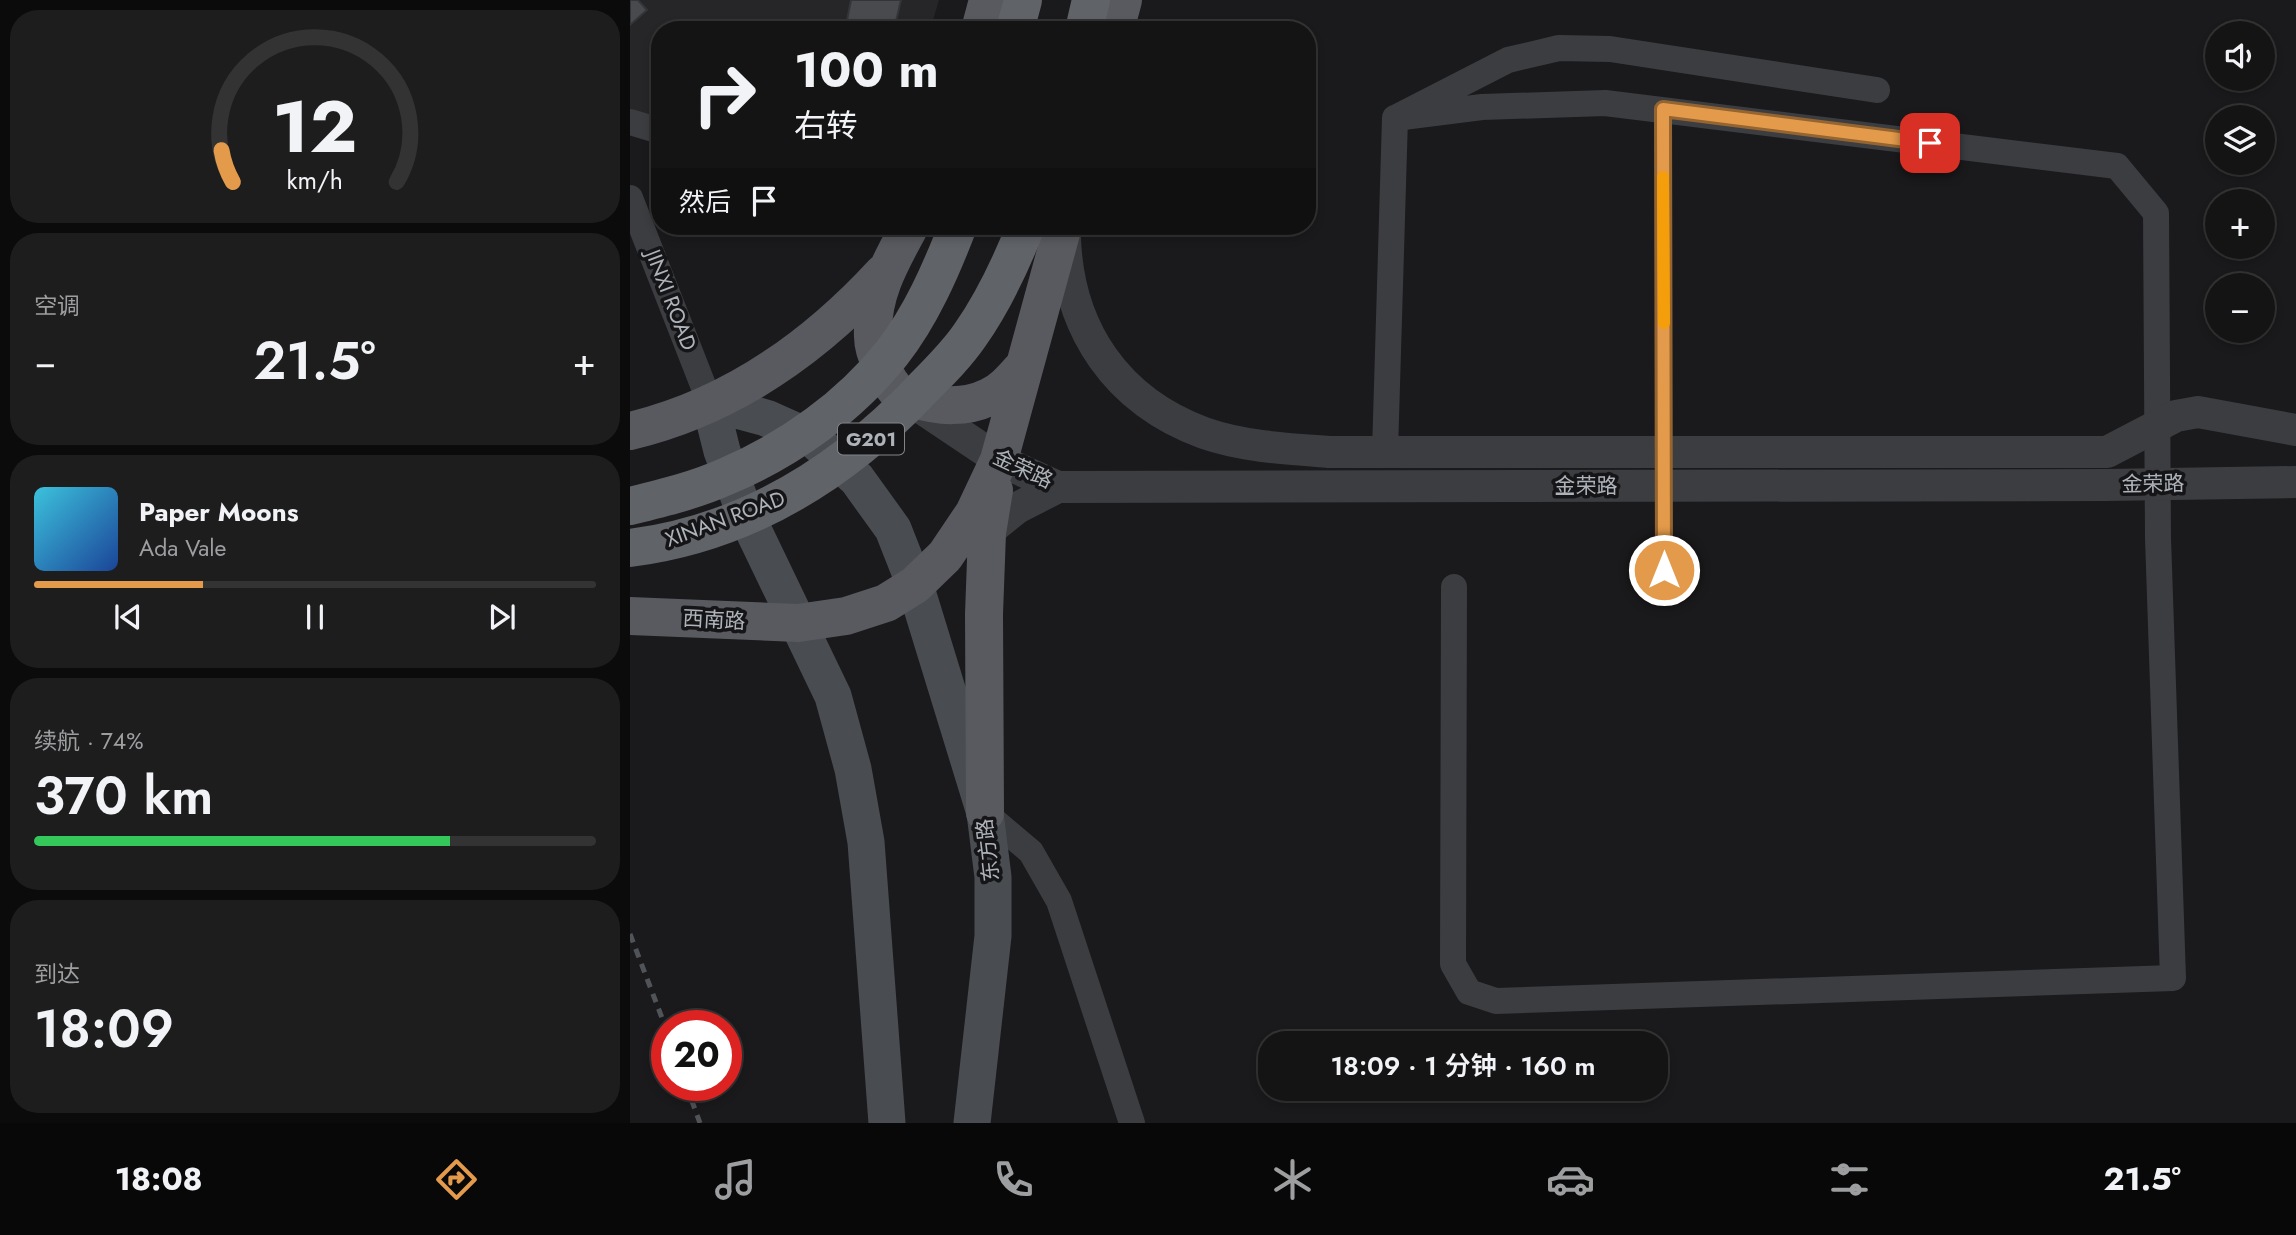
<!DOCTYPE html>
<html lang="zh">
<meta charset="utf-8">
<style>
body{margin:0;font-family:Jost,"Noto Sans SC",sans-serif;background:#1d1d1e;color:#f1f3f6;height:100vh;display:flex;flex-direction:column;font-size:26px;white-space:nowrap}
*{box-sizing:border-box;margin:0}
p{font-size:23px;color:#9d9ea0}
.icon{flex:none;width:38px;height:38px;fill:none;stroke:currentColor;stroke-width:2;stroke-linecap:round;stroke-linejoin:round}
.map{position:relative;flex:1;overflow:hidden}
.panel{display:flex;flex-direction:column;gap:10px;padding:10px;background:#0b0b0c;width:630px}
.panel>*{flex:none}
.banner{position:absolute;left:21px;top:21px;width:665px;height:214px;border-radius:28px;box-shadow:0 4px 10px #0003,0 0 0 2px #333334;background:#141415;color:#f1f3f6;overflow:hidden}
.buttons{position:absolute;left:1575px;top:21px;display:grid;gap:14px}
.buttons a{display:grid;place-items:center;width:70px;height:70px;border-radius:50%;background:#141415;box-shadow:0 4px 10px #0003,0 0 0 2px #333334;font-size:35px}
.speed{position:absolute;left:21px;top:1010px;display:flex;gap:14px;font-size:35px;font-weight:700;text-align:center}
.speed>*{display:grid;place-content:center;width:91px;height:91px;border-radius:50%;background:#141415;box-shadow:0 4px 10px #0003,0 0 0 2px #333334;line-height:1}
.speed .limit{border:10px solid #d22;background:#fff;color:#111}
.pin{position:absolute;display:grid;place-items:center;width:60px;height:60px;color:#fff;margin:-30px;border-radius:14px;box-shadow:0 4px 10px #0006}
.me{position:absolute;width:77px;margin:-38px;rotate:0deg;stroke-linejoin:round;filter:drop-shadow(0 0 5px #0008)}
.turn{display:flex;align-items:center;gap:24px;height:147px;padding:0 28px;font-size:32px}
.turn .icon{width:91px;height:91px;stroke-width:2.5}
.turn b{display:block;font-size:49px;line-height:60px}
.then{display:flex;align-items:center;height:66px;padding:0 28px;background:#0003;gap:14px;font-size:26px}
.big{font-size:52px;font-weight:600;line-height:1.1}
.panel .card{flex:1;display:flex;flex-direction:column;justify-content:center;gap:10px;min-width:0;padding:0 24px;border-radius:28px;background:#1d1d1e}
.panel .dial{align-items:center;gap:0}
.dial svg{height:182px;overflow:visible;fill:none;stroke:#333334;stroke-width:7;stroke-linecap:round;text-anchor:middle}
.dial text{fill:#f1f3f6;stroke:none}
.song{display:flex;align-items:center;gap:21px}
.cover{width:84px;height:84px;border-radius:10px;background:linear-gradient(135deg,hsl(190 70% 55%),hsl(220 70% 35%))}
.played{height:7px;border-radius:4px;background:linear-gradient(90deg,#e39a4b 30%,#333334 30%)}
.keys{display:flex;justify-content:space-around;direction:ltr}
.heat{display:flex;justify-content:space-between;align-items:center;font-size:38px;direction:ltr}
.charge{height:10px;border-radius:5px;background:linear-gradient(90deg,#34c759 74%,#333334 0)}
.trip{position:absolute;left:628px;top:1031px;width:410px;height:70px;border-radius:28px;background:#141415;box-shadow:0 4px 10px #0003,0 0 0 2px #333334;font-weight:600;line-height:70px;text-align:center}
.tab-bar{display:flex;height:112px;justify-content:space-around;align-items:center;background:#080808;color:#9d9ea0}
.tab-bar .icon{width:49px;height:49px}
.tab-bar .selected{color:#e39a4b}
.tab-bar b{font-size:32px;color:#f1f3f6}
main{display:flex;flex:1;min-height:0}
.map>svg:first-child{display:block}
.built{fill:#262629}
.building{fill:#494a4e;stroke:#343538;stroke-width:2}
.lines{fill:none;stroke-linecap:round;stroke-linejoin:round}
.service{stroke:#3b3d41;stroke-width:12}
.minor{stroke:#3b3d41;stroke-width:26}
.tertiary{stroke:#3b3d41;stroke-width:32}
.secondary{stroke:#494c50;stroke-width:37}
.primary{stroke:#585a5f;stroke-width:38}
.trunk{stroke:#606368;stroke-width:38}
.rail{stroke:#505357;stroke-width:5;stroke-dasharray:9 7;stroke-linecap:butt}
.trunk-bridge{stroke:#606368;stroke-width:38}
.route-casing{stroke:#946431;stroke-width:18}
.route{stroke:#e39a4b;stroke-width:12}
.slow{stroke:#f59e0b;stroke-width:12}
.labels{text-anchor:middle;stroke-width:7;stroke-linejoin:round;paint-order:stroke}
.shield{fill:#151517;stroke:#808489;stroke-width:2}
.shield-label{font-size:19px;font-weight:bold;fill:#aeb3ba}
.street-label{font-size:21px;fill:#aeb3ba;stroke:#151517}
</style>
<main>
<section class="panel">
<div class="card dial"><svg viewBox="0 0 100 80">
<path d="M14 69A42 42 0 1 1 86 69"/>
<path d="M14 69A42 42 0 0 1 9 55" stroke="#e39a4b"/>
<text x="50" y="56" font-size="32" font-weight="700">12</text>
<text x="50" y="72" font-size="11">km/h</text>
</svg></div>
<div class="card"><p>空调</p>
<div class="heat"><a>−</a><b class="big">21.5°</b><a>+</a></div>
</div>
<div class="card">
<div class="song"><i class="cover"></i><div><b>Paper Moons</b><p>Ada Vale</p></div></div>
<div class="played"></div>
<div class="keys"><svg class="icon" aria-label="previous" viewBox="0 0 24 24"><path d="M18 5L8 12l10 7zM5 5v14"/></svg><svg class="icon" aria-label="pause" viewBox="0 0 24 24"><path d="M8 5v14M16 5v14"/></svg><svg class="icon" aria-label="next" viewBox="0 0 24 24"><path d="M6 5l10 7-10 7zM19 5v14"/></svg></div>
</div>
<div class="card"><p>续航 · 74%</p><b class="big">370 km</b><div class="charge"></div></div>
<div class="card"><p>到达</p><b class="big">18:09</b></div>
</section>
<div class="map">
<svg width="1666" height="1123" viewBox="0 0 1666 1123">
<rect width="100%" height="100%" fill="#1a1a1c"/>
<!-- built -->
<path class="built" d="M0,0H309L300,30H30V126L0,118Z"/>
<!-- building -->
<path class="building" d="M0,0H8L17,10L0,25Z
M221,0H271L264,30H215Z"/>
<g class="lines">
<!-- service -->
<path class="service" d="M1033,109L1034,571"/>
<!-- minor -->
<path class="minor" d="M765,118L852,107L975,103L1487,166L1526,213L1528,538L1543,978L866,1001L839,992L823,964L824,587
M0,122L30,131
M0,198L80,403
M755,452L765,118L878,60L929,48L980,49L1247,90
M355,813L401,852L429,901L502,1123"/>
<!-- tertiary -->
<path class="tertiary" d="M435,238C438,330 487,401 574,433C614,447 659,449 701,452H1477L1546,416L1568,412L1666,430
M281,401L369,460L428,487L1476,485L1666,482
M346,541L387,508L428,487"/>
<!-- secondary -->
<path class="secondary" d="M257,1123L236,842L223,769L203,696L114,511L92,451L80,403L136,418L183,439L227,479L263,529L285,585L355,813L363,877V936L342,1123"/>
<!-- primary -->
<path class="primary" d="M350,30L358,0
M485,30L493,0
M280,226C261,261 241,295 243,337C243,353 257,383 270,394C274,397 281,398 285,399C309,407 336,408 359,397C374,390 384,377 395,365
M0,431C101,407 183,349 253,273
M0,616L168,623L216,616L256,603L285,585L315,556L344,513L369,460L433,226
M355,813L354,614L357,533L364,490"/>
<!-- trunk -->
<path class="trunk" d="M385,30L393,0
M454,30L461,0"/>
<!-- rail -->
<path class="rail" d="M0,934L37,1031
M56,1085L70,1123"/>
<!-- trunk-bridge -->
<path class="trunk-bridge" d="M0,506C33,498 66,490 97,476C160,449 219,407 262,353C291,316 311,270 328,226
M0,548C118,533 214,472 294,387C310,371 327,354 340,335C364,301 381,264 396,226"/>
</g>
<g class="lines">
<!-- route casing -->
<g class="route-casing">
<path id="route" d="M1034,570L1033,109L1300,143"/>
</g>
<!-- route -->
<use href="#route" class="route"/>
<!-- slow -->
<path class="slow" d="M1033,177L1034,323"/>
</g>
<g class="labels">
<!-- shield labels -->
<rect class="shield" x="208" y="423.5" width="66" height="31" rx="5"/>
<g class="shield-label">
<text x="241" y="446">G201</text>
</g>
<!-- street labels -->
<g class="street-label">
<text transform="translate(41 300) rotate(69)" y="7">JINXI ROAD</text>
<text transform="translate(393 469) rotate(25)" y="7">金荣路</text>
<text transform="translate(1523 484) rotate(-1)" y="7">金荣路</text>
<text x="956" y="493">金荣路</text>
<text transform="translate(95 519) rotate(-20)" y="7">XINAN ROAD</text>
<text transform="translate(84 620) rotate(3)" y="7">西南路</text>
<text transform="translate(358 850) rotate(-97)" y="7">东方路</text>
</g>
</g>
</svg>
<div class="buttons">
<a><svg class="icon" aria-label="sound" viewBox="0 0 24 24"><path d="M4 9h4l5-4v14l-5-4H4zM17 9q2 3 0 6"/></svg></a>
<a><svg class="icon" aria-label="layers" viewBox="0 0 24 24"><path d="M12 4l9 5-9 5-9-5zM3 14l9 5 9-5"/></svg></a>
<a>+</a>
<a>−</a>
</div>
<div class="speed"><div class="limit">20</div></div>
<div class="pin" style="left:1300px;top:143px;background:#d93025"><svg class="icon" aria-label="arrive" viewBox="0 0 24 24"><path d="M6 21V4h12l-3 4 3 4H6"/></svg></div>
<svg class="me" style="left:1034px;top:570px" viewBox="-20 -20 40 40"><circle r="17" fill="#e39a4b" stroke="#fff" stroke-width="3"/><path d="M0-11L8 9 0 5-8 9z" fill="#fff"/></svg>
<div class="trip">18:09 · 1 分钟 · 160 m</div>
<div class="banner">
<div class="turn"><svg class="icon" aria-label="right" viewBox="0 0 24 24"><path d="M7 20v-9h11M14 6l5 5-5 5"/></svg><div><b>100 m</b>右转</div></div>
<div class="then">然后<svg class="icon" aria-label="arrive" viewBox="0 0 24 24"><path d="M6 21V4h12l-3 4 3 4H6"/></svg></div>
</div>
</div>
</main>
<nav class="tab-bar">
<b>18:08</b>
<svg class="icon selected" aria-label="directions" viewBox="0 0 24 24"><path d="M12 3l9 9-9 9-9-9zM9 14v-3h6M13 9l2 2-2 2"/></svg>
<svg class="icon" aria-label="music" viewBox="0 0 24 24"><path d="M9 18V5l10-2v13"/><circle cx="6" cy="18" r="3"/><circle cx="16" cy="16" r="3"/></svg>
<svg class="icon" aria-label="phone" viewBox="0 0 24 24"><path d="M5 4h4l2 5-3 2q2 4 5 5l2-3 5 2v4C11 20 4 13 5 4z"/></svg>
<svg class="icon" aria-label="climate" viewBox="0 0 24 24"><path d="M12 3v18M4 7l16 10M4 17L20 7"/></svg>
<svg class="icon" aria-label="car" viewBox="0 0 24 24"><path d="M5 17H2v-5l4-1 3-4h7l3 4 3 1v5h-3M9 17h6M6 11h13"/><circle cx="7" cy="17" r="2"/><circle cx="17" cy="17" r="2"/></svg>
<svg class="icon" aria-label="filters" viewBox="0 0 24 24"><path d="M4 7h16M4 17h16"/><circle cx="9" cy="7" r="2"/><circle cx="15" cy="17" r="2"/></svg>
<b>21.5°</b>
</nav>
